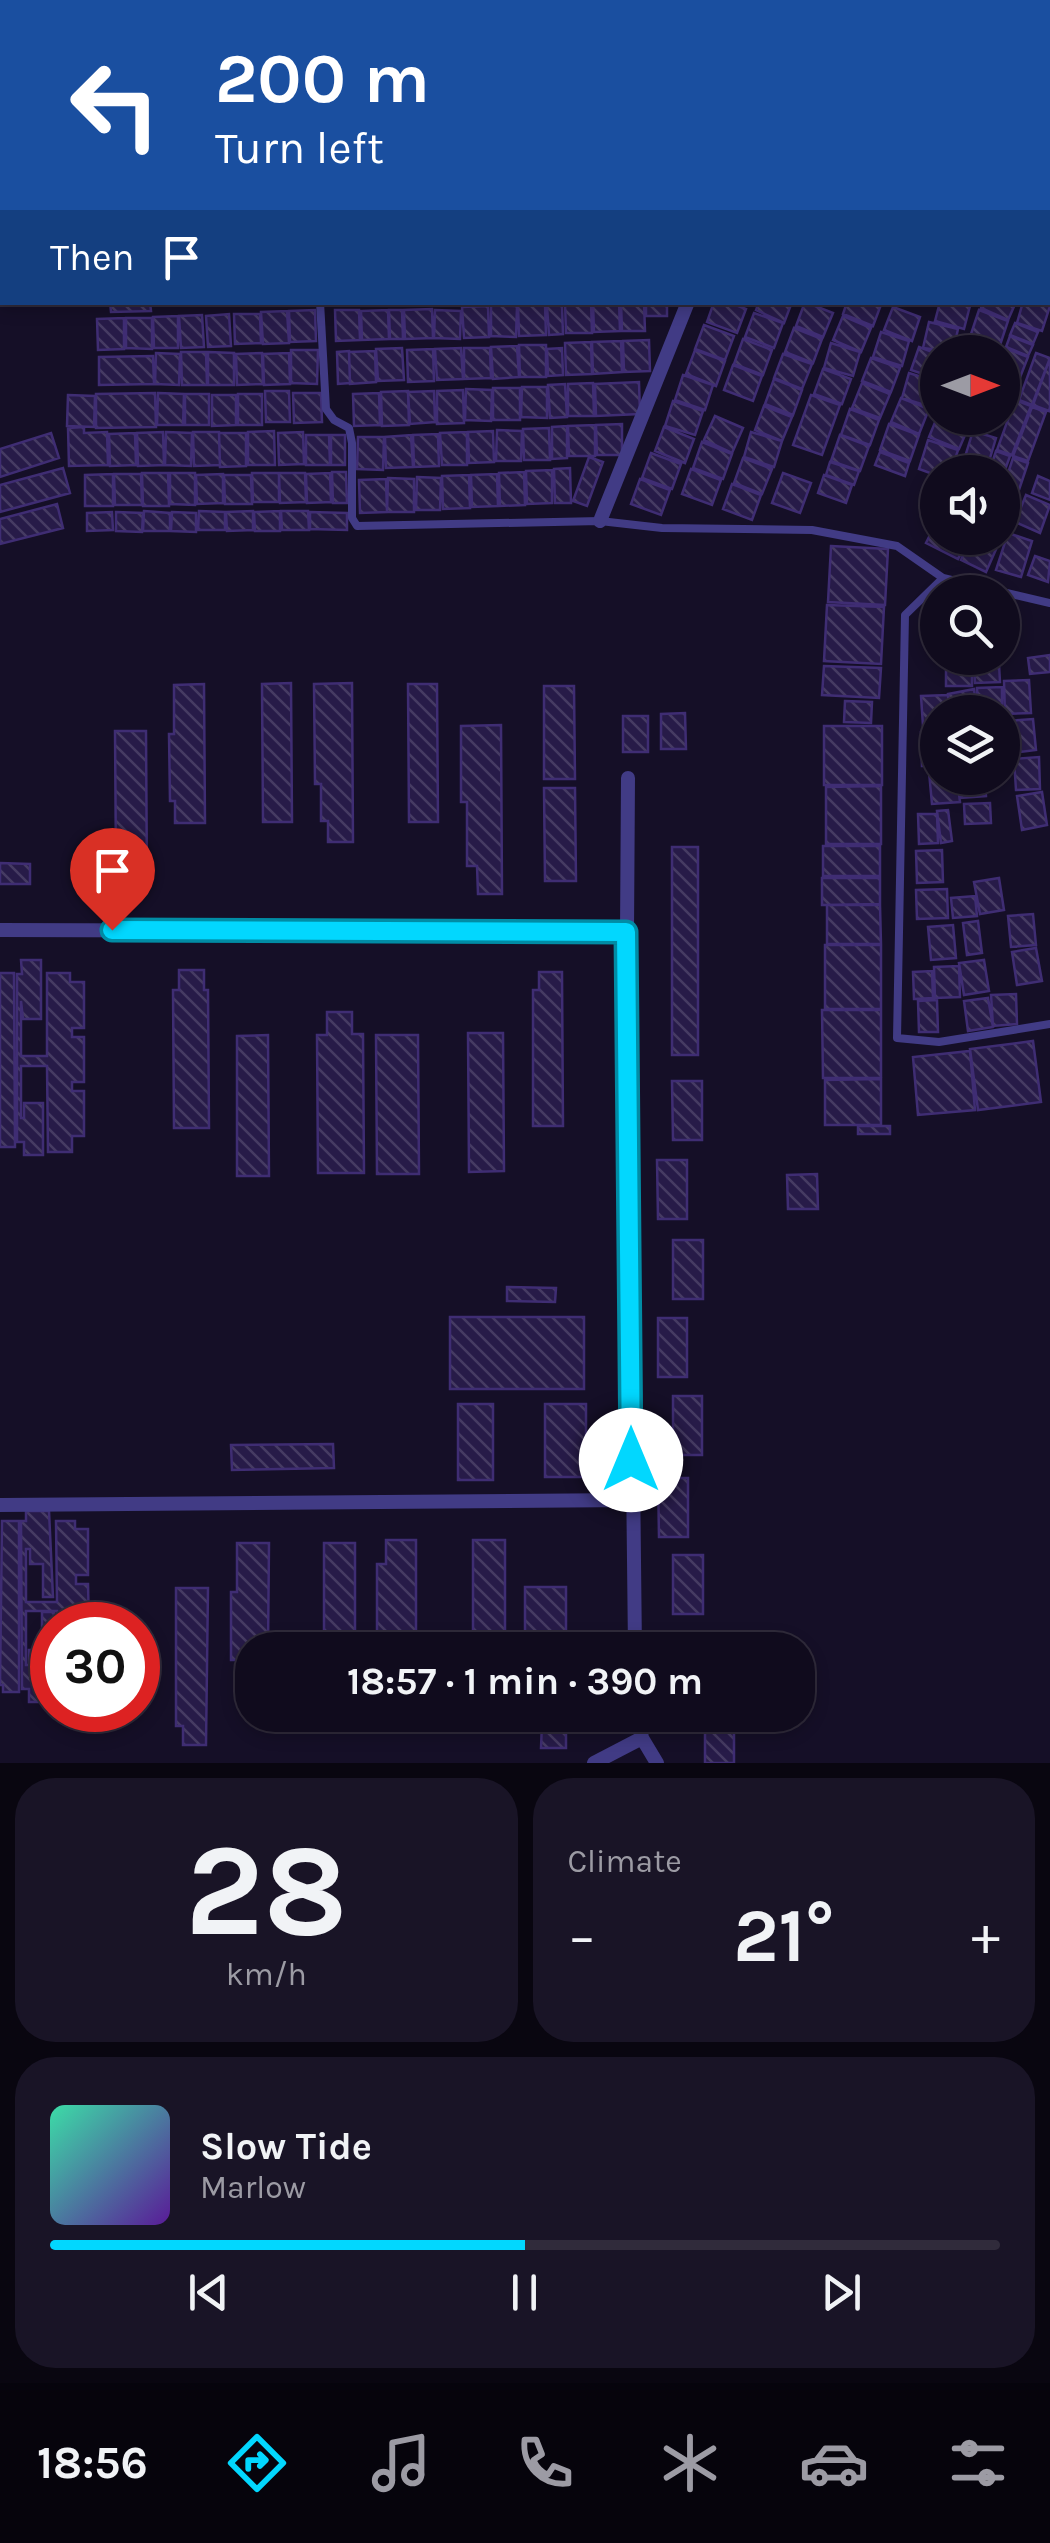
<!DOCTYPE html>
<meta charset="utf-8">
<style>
body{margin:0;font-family:Karla,sans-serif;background:#191426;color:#f1f3f6;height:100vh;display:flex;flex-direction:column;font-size:38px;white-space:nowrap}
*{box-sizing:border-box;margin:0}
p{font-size:32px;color:#9c9ba4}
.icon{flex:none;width:55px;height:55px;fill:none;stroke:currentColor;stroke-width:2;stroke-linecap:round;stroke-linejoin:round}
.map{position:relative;height:1763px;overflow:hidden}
.drawer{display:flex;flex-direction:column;gap:15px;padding:15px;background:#090610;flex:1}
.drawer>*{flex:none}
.banner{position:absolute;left:0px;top:0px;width:1050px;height:305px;box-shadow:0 5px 15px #0003,0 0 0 2px #302b3b;background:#1a4fa0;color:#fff;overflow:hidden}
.needle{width:65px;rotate:90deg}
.fabs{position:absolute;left:920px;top:335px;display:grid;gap:20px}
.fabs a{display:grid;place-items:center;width:100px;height:100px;border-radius:50%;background:#100b1d;box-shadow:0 5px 15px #0003,0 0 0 2px #302b3b;font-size:50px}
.speed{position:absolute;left:30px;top:1602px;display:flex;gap:20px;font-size:50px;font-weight:700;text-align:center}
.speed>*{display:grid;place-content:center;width:130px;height:130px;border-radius:50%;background:#100b1d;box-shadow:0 5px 15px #0003,0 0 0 2px #302b3b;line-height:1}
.speed .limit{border:15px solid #d22;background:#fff;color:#111}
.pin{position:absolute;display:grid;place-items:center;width:85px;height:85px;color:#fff;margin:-102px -42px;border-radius:50% 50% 50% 0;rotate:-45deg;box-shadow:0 0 10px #0007}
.pin .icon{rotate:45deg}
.me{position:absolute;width:110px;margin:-55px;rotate:0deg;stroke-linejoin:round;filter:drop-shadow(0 0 8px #0008)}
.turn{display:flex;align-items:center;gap:35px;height:210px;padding:0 50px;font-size:45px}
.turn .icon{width:130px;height:130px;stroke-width:2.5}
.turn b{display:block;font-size:70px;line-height:85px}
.then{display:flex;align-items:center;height:95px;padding:0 50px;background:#0003;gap:20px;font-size:38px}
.big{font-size:75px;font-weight:700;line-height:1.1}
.drawer .widget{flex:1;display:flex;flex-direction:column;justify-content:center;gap:15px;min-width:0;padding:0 35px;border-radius:40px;background:#191426}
.drawer .dial{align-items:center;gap:0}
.dial b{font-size:130px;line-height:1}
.song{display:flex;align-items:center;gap:30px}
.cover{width:120px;height:120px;border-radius:15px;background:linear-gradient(135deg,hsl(160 70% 55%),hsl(270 70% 35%))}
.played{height:10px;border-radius:5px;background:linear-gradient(90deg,#02d7fe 50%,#302b3b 50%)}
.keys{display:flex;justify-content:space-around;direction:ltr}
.heat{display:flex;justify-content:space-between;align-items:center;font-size:55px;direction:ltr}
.drawer .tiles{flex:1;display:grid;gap:15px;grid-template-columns:1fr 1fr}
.widget:last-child{grid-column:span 2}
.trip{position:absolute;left:235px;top:1632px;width:580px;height:100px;border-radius:40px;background:#100b1d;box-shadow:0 5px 15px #0003,0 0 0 2px #302b3b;font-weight:700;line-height:100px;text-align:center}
.dock{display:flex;height:160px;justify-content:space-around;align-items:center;background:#06040c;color:#9c9ba4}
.dock .icon{width:70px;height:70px}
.dock .selected{color:#02d7fe}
.dock b{font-size:45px;color:#f1f3f6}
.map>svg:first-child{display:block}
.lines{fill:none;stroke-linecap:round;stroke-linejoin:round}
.stream{stroke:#0a1c45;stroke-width:5}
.building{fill:url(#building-back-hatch);stroke:#3f2d73;stroke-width:2.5}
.lane{stroke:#413b85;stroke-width:8}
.street{stroke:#413b85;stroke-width:14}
.route-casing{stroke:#018ca5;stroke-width:25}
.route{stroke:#02d7fe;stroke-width:18}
</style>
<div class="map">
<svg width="1050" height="1763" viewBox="0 0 1050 1763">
<defs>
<pattern id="building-back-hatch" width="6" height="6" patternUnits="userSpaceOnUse" patternTransform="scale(2.5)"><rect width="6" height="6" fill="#271b48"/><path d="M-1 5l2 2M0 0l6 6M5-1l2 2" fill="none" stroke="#463b63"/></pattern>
</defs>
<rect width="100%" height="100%" fill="#150f27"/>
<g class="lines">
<!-- stream -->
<path class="stream" d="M137,2L140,0
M0,79L2,78"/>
</g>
<!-- building -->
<path class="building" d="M110,302H150L151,311L111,312Z
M591,302L592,333H566L565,303Z
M593,302H619L620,331L594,332Z
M621,302H644L645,331H622Z
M646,302H667V316H646Z
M714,302H728L746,309L737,333L707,322Z
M759,302H792L784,323L756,310Z
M805,302L833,313L823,337L796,326Z
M847,302H882L873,326L843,314Z
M940,302H971L964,329L935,321Z
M983,302H1016L1008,320L981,308Z
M1023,302L1050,306L1042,331L1017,323Z
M545,304L546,335L519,336L518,305Z
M491,305L517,306L516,337L491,336Z
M562,305L563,334L549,335L547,306Z
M488,306L489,337L464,338L462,307Z
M893,307L920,317L912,341L884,330Z
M432,309L433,338L405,339L404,310Z
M315,310L316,341L290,342L289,311Z
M335,310H359L360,340L336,341Z
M388,310L389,339L362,340L361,311Z
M389,310H402L403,339H390Z
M435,310L461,311L460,339L434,338Z
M979,310L1008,321L1000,345L971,334Z
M287,311L289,343L263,344L261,312Z
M754,313L783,323L774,348L745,337Z
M229,314L231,346L208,347L206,316Z
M234,314H260L261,343L235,344Z
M202,315L204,347L181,348L179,316Z
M178,316V348H154L153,317Z
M843,316L871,328L861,352L833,340Z
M124,318V349L98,350L97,319Z
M126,318H152V349L126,348Z
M929,322L958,329L953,352L923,348Z
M1015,323L1038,332L1033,344L1010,335Z
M704,325L734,336L725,360L695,349Z
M794,328L822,339L813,363L785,352Z
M881,332L909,341L902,366L873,357Z
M969,335L998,346L996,352H962Z
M1010,336L1033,345L1028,356L1006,347Z
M743,339L772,350L763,375L734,364Z
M649,340L650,371L624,372L623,341Z
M621,341L622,372L593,374L592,342Z
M591,342L592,374L566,375L565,343Z
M831,343L860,352L853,376L824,368Z
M519,345H546V377H520Z
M517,346L519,377L493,379L491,347Z
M919,347L938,354V379L911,370Z
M402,348L404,380L378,381L376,349Z
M461,348L463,379L437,380L435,349Z
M464,348H490L491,378L464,379Z
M562,348L563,375L548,376L547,349Z
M1005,348L1028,357L1017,385L1002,379Z
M433,349L434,381L408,382L407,350Z
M291,350H318L317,384L291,383Z
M695,350L725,361L716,386L686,374Z
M349,351L350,383L338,384L337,352Z
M375,351L376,382L350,384L349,352Z
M181,352H206L207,385H182Z
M208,352L234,353V385H208Z
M156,353L180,354L179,385L155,384Z
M262,353L263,384L237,385L236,354Z
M289,353L290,384L264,385L263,354Z
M1036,353L1050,358L1032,405L1019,400Z
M783,354L812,364L802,389L774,378Z
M153,356L154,384L99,385V357Z
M871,358L900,368L891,392L862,381Z
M1050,358V407L1049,411L1033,405Z
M733,365L762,376L753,401L724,390Z
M823,369L851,379L842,404L814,394Z
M909,373L938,382L931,407L902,398Z
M683,375L713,385L705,410L675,400Z
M774,379L802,390L793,415L765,404Z
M1002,381L1016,385L1006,413L1002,411Z
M639,382L640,414L596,416L595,384Z
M593,383L594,416H568V384Z
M862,383L890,394L880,418L852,408Z
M565,384L567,417L550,418L548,385Z
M522,387H547V418L521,417Z
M493,388H520V420H493Z
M466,389L492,390L491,421L465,420Z
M463,390L464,423L437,424V391Z
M265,391H289L290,422H266Z
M408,391L409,425L382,426L381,392Z
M434,391L435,422L410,424L408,392Z
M155,393L156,427L96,428V394Z
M158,393L184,394L183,425H157Z
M293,393H321L322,422L294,423Z
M379,393L380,425L354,426L353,394Z
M185,394H209V425H185Z
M238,394H262V425H238Z
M68,395L95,396L94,427L67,426Z
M212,395H236V425L212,426Z
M811,395L840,405L822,455L793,445Z
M901,398L929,409L919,434L891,422Z
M1015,400L1031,406L1012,455L997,450Z
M673,401L703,411L695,435L665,426Z
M764,406L792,417L782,441L755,430Z
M1032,407L1046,412L1028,461L1013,456Z
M850,409L879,420L870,445L841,435Z
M938,415L969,426L959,449L929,437Z
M715,416L743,428L732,453L704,440Z
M622,424V455H597L596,425Z
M889,424L919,435L910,461L880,450Z
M595,425V456H569L568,426Z
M567,426V458L552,459V427Z
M84,427V433L107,432L108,465L69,466L68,428Z
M664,427L694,439L685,463L655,451Z
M549,428L550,460H524L523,429Z
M497,430L522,431L521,461H496Z
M274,431L275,465H248V432Z
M493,431L494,462L469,463L468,432Z
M973,431L996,438L987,468L964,460Z
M163,432L164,465L138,466L137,433Z
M166,432L192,433L191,466L165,465Z
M193,432H219L220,465L194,466Z
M303,432L304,464L279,465L278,433Z
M467,432V465H442L440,433Z
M751,432L782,441L774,467L744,457Z
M51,433L59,458L0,477V449Z
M135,433L136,465L110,466L109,434Z
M219,433H246V466L220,467Z
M438,434L439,466L414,467L413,435Z
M306,435H329L330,465H306Z
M331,435H345V465H331Z
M411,435L413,467L386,468L385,437Z
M840,435L869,446L860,471L831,461Z
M358,437H384L383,470L357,469Z
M928,440L958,450L951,472H938V476L919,469Z
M702,442L732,454L723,479L693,468Z
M996,451L1010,456L1002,478V472H989Z
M880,452L909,463L905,476L875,465Z
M651,453L681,464L672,489L642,478Z
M589,457L603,462L587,506L573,501Z
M743,458L772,469L762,494L734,483Z
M1013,458L1028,463L1019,490L1004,485Z
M830,462L859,471L854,485L826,475Z
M63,468L70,493L0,512V485Z
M570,468L571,503H555L554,469Z
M691,469L721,480L712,505L682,494Z
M552,470V503L527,504L526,471Z
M332,472H346L347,503H333Z
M524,472L525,505L500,506L499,473Z
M142,473H168L169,506H143Z
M170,473H195V505L170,504Z
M252,473H279V502H253Z
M279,473H305L306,502L280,503Z
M330,473L331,502L307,503L306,474Z
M783,473L811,483L800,513L772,503Z
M113,474V506H85V475Z
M114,474H141L142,505H115Z
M223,474V503L197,504L196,475Z
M497,474L498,506L472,507L471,475Z
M224,475H251L252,504H225Z
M469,475L470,508L443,509L442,476Z
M824,475L852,485L846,503L818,493Z
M1038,476L1050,481V500L1032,493Z
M417,477L441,478L440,510H416Z
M388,478L414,479V512H387Z
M386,479L387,512L360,513L359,480Z
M640,479L670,490L661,515L631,504Z
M732,484L761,495L752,520L723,509Z
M1026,495L1050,505L1040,533L1015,522Z
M57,504L63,528L0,544V519Z
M144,511L170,513V531H143Z
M199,511L225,512V530H198Z
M253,511V530L227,531L226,512Z
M280,511V531H255L254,512Z
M281,511H308L309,530H282Z
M112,512L113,530L87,531V513Z
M116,512L143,513L142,532L116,531Z
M172,512L196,513V532L171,531Z
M310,512L347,513V530L310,529Z
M938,519V538H969L958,559L926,543Z
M1008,533L1032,541L1021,577L996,570Z
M971,538H1001L986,572L961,560Z
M831,546L888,549L885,605L828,602Z
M1035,556L1050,561L1048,582L1028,575Z
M827,605L884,607L881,664L824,661Z
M1050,655V672L1030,674L1028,658Z
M999,664L1000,682L975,683L974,665Z
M824,666L881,668L879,698L822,695Z
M946,670H972V686H946Z
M1029,680L1031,713L1005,714L1004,681Z
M291,683L292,822H263L262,684Z
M352,683L353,842H328V821H321V784H315L314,684Z
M204,684L205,823H175V801H170L169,734H174V685Z
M408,684H437L438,822H409Z
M544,686H574L575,779H544Z
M1002,687V704L991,705V712H978L977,688Z
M974,689L977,712H951L948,694Z
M948,695L949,712H938V726H923L921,696Z
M845,701L872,702L871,723L844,722Z
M685,713L686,749H661V714Z
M623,716H648V752H623Z
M1033,719L1036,750L1011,753L1007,721Z
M501,725L502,894H478L477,866H467V802H461V726Z
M824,726H882V785H824Z
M115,731H146L147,890H124V869H116Z
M938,731V766H922L921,732Z
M1039,757L1040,789L1016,790L1014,759Z
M929,772H938V778H957L960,802L932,804Z
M960,778H985L986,796L961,798Z
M881,786V844H826V787Z
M544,788H575L576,881H545Z
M1042,792L1047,825L1022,830L1017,796Z
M990,803L991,823L965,824L964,804Z
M948,810L952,841L941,843L937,811Z
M918,814H937L938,843L919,844Z
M823,846H880V876H823Z
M672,847H698V1055H672Z
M942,850L943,882L917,883L916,851Z
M0,863L30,864V884H0Z
M822,878H880V904L822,905Z
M999,878L1004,910L980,914L974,882Z
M947,889L948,918L917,919L916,890Z
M975,896L977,916L953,918L951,898Z
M827,905H880L881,944H827Z
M1033,914L1036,945L1011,947L1008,916Z
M978,921L982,953L967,955L963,923Z
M953,925L956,958L931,960L928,927Z
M825,945H881V1009H825Z
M1036,948L1042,981L1017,985L1012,952Z
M21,960H41V1019H23L21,1001V1056H47V973H70V982H84V1028H72V1037H84V1082H72V1091H84V1136H72V1152H48L47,1066H21V1118H24V1103H43V1155H24V1142H17V974H22Z
M984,960L989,991L964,995L959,963Z
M959,966L960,997L935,998L934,967Z
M179,970H204V990H208L209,1128H174L173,990H179Z
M932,971L933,998L914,999L913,972Z
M539,972H562L563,1126H533V990H539Z
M0,973H14L15,1147H0Z
M1016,994L1017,1024L993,1026L991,995Z
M988,998L993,1027L968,1031L964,1001Z
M937,1000L938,1032H919L918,1001Z
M822,1010H881V1078H823Z
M327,1012H352V1034H363L364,1173H318L317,1035H327Z
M468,1033H503L504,1171L469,1172Z
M268,1035L269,1176H237V1036Z
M376,1035H418L419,1174H377Z
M1033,1041L1041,1102L978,1110L970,1049Z
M970,1051L975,1110L918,1115L913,1057Z
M881,1079V1125H825V1080Z
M672,1081H702V1140H673Z
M858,1126H890V1134H858Z
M657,1160H687V1219H658Z
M817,1174L818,1209H788L787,1175Z
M673,1240H703V1299H673Z
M507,1287L556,1288L555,1302L507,1301Z
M450,1317H584V1389H450Z
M658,1318H687V1377H658Z
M673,1396H702V1455H673Z
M458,1404H493V1480H458Z
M545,1404H586V1477H545Z
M333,1444L334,1468L232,1470L231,1445Z
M658,1478H688V1537H659Z
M26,1511H49L53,1597H43V1564H30V1549H26V1602H57L56,1521H75V1529H88V1575H76V1584H88L89,1625H57V1611H26V1665H29V1650H42V1612H54L52,1643H48L47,1648V1702H29V1689H22L21,1521H26Z
M2,1521H19V1692H3V1685H0Z
M386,1540H416V1650H385V1640H377V1564H386Z
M473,1540H505V1650H473Z
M237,1543H269L268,1650H252V1680H237V1660H231V1592H237Z
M324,1543H355V1650H324Z
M673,1555H703V1614H673Z
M525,1587H566V1650H525Z
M176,1588H208L206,1745H183V1726H176Z
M689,1634H718V1650H689Z
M532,1715H566V1748H541L542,1723H532Z
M705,1715H734V1763H705Z"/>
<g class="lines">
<!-- lane -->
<path class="lane" d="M320,302L326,409L334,420L349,428L352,443V518L357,526L600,521L662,528L812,530L897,546L943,578L1050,603
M943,578L905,615L897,1038L939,1042L1050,1024"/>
<!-- street -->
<path class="street" d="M559,0L564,2
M799,0L802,2
M778,2L781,0
M1048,155L1050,157
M0,204L2,205
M1048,226L1050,227
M600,521L688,302
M0,930L627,932L635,1650
M627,932L628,778
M0,1505L631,1500
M638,1715L642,1738L657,1763
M594,1763L642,1738"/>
</g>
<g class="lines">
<!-- route casing -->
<g class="route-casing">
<path id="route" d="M112,930L626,932L631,1460"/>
</g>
<!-- route -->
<use href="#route" class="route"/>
</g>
</svg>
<div class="fabs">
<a><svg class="needle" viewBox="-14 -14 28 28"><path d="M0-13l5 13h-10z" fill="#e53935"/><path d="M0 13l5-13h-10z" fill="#9c9ba4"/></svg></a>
<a><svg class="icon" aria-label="sound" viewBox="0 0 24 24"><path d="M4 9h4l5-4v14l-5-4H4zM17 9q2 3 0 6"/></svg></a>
<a><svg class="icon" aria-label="search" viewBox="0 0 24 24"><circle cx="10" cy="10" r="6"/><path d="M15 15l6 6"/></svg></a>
<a><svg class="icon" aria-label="layers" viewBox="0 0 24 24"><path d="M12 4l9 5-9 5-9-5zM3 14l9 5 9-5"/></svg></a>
</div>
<div class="speed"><div class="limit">30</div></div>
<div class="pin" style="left:112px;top:930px;background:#d93025"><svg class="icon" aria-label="arrive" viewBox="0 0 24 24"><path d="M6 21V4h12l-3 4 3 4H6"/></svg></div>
<svg class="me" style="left:631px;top:1460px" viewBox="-20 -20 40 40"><circle r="19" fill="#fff"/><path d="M0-13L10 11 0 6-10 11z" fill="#02d7fe"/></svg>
<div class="trip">18:57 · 1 min · 390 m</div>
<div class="banner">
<div class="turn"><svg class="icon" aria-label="left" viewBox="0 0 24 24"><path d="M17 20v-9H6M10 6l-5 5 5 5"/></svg><div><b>200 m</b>Turn left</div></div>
<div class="then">Then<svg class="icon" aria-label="arrive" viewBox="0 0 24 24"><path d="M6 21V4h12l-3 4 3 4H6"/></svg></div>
</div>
</div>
<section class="drawer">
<div class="tiles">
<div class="widget dial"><b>28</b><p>km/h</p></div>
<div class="widget"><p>Climate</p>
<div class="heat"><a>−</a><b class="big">21°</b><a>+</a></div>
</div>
<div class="widget">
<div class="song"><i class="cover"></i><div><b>Slow Tide</b><p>Marlow</p></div></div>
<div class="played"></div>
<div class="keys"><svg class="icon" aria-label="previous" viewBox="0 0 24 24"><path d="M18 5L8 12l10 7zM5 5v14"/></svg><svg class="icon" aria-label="pause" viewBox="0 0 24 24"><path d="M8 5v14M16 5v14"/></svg><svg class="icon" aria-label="next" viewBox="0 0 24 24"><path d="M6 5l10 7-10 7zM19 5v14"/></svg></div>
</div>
</div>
</section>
<nav class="dock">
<b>18:56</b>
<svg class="icon selected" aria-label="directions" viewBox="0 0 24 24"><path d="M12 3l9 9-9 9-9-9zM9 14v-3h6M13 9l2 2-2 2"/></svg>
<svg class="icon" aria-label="music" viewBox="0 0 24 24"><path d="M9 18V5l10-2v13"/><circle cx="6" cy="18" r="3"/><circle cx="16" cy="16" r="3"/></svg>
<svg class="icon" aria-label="phone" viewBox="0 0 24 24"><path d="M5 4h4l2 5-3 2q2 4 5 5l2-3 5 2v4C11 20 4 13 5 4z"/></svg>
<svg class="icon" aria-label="climate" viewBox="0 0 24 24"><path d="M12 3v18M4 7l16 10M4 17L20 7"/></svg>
<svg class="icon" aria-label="car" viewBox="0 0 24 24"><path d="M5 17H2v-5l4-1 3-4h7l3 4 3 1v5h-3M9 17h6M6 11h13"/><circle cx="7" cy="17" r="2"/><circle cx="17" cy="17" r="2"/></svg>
<svg class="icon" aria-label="filters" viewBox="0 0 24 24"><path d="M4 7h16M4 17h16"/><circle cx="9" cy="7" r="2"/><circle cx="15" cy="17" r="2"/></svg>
</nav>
